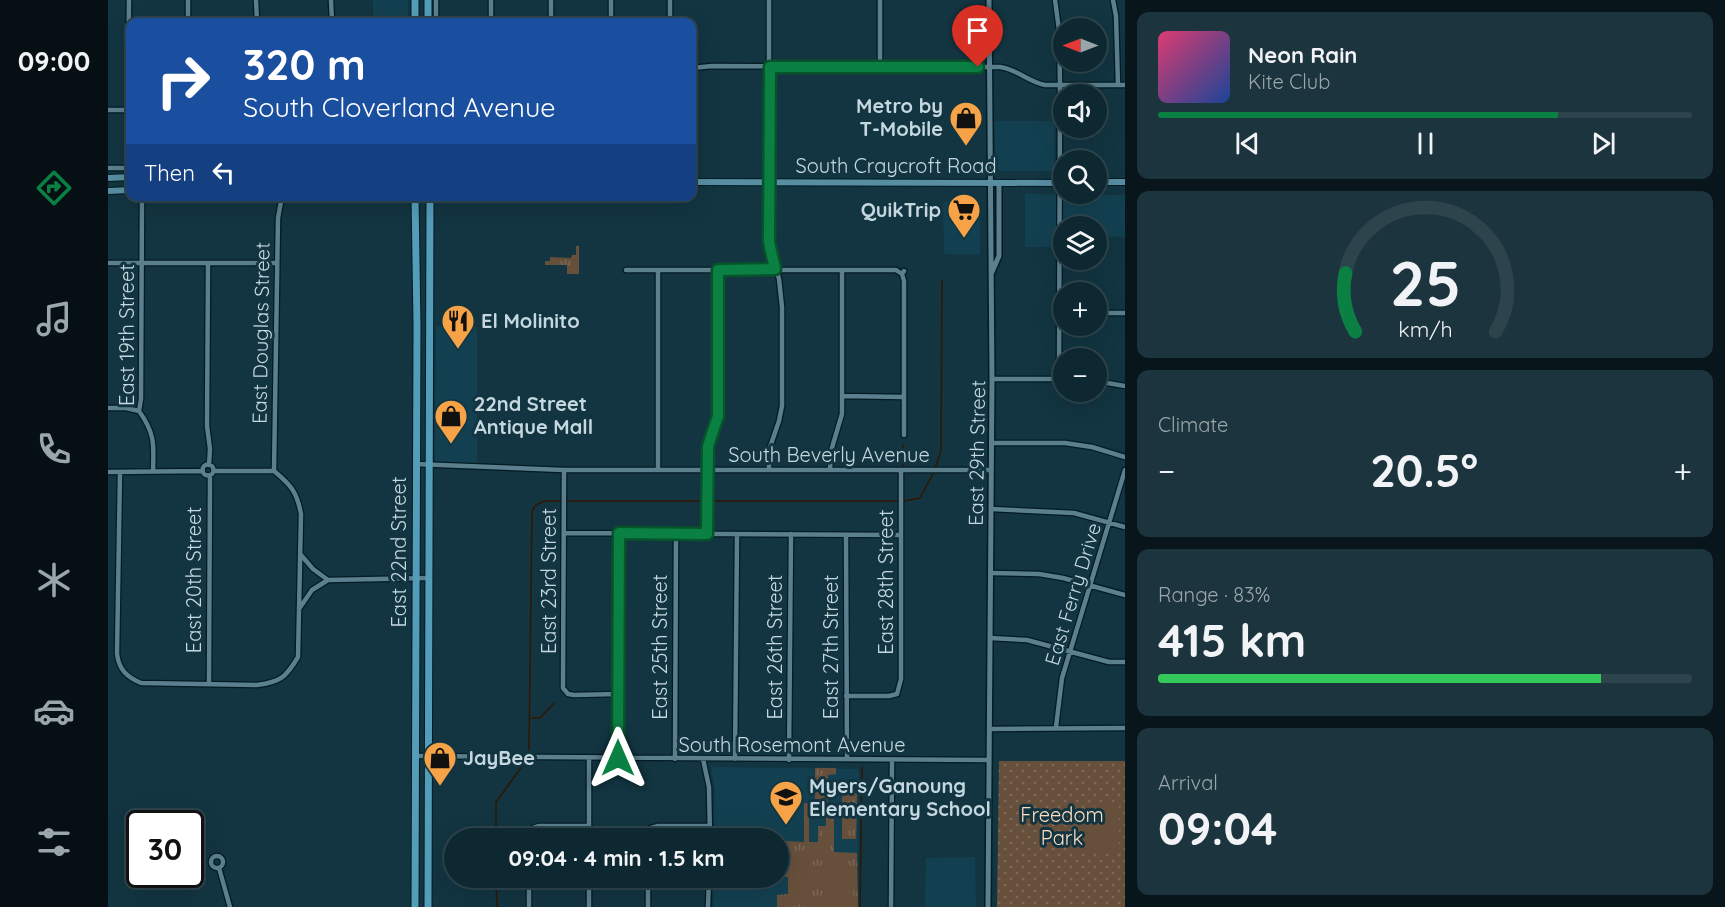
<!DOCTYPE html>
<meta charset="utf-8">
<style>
body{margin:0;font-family:Quicksand,sans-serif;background:#1c343d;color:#f1f3f6;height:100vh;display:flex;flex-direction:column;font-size:22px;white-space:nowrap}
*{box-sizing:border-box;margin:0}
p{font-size:20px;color:#9ba6ab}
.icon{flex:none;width:33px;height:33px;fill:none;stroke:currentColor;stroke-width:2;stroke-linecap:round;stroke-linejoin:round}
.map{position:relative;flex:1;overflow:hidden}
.drawer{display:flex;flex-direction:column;gap:12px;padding:12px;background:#08161b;width:600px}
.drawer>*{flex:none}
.top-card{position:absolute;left:18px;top:18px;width:570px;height:183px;border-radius:12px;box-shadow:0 6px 24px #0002,0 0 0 2px #2e444d;background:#1a4fa0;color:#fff;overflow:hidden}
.needle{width:39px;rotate:270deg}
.buttons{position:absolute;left:945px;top:18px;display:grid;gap:12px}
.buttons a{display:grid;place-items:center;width:54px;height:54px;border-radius:50%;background:#0e2831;box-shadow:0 6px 24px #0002,0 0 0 2px #2e444d;font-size:30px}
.speed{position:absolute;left:18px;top:810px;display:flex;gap:12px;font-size:30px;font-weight:700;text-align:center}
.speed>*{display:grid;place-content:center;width:78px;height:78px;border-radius:50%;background:#0e2831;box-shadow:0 6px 24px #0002,0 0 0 2px #2e444d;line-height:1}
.speed .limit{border:3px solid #111;border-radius:9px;background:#fff;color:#111}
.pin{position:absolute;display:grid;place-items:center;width:51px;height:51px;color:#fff;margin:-62px -26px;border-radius:50% 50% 50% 0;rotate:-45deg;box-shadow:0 0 6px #0007}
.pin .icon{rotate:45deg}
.me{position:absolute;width:66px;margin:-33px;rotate:0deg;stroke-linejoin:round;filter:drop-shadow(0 0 4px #0008)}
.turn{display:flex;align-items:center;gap:21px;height:126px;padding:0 18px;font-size:27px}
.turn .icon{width:78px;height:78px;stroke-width:2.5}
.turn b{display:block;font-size:42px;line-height:51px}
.then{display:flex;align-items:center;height:57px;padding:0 18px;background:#0003;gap:12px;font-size:22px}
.big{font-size:45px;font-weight:700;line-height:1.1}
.drawer .widget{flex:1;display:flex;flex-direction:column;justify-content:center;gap:9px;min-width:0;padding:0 21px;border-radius:12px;background:#1c343d}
.drawer .dial{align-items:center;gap:0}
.dial svg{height:156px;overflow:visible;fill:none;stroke:#2e444d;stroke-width:7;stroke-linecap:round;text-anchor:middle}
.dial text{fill:#f1f3f6;stroke:none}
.song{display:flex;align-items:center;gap:18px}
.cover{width:72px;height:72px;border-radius:9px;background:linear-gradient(135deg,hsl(340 70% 55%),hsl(220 70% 35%))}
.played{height:6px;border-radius:3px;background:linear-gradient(90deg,#0b8043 75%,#2e444d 75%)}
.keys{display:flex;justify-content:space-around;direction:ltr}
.heat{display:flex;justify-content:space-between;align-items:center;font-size:33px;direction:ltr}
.charge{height:9px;border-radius:4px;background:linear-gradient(90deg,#34c759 83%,#2e444d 0)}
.trip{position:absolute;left:336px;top:828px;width:345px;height:60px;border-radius:30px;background:#0e2831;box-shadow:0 6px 24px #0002,0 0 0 2px #2e444d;font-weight:700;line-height:60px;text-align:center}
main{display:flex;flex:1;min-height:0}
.menu{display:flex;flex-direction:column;width:108px;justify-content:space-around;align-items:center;background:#061014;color:#9ba6ab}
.menu .icon{width:42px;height:42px}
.menu .active{color:#0b8043}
.menu b{font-size:27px;color:#f1f3f6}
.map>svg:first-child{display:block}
.built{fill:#134050}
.grass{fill:url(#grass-tufts);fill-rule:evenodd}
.park{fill:url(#park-dots)}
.garden{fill:#67503b}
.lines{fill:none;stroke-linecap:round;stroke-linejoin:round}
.stream{stroke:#301700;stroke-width:1.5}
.minor-casing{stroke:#021b24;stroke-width:7}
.tertiary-casing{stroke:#021b24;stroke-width:8}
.secondary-casing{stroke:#021b24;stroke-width:8}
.primary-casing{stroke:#021b24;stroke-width:9}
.minor{stroke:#5b7f8d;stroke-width:4.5}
.tertiary{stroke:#5b7f8d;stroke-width:5}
.secondary{stroke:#588ea2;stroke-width:6}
.primary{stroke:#549db8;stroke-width:7}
.route-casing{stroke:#07532c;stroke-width:15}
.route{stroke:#0b8043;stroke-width:10}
.labels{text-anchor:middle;stroke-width:6;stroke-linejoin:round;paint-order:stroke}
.poi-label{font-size:20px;font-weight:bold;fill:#c5d8e0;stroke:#123541;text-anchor:start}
.street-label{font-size:20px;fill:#c5d8e0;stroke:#123541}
.park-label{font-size:20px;fill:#fdddc0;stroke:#123541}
</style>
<main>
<nav class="menu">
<b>09:00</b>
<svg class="icon active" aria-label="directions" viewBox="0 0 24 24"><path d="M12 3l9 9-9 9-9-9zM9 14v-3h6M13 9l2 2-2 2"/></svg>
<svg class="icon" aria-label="music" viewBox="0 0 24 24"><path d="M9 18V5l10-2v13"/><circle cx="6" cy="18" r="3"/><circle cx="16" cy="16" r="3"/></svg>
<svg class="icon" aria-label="phone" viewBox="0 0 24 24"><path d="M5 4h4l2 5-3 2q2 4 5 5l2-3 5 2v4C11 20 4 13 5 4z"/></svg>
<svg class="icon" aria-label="climate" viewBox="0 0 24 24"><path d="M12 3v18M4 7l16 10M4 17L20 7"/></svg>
<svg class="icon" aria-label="car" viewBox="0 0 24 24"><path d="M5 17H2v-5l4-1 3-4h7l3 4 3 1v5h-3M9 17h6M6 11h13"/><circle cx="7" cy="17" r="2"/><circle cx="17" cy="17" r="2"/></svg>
<svg class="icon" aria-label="filters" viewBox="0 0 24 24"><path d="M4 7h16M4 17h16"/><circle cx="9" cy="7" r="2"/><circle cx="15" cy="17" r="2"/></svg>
</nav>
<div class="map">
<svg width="1017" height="907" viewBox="0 0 1017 907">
<defs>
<pattern id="grass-tufts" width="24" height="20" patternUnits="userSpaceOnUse" patternTransform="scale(1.5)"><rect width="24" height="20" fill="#67503b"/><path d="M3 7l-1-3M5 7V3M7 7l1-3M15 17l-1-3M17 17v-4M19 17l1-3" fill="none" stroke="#7b6857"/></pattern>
<pattern id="park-dots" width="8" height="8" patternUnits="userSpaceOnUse" patternTransform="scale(1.5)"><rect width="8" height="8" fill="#67503b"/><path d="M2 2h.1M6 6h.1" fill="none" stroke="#7b6857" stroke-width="1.8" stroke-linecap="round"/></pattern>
</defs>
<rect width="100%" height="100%" fill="#123541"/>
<!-- built -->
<path class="built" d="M265,0H300V22H265Z
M886,121H947L946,171H893L888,169Z
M917,194L1017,195V237L989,236L988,226H956L955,236H947L946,247H917Z
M835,202H869L872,203V255L836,254Z
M328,327H369V463H329L327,460Z
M603,767L751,769L749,907H605L606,878H670V838H606L607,789Z
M867,857L868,907H817L818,858Z"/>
<!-- grass -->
<path class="grass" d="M468,246H471V274H459V265H437V261H442V257L463,258L464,255H468Z
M707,768H728V774L720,775V804L726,805V852L749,853L750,907H669V895L680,894V877H671V874H676L677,864L671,863L672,843H677L678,841L696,842V803H707ZM701,811H709V815H718V826H710V842H701Z
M734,793H749L748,839H734Z"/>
<!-- park -->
<path class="park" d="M891,761H1017V907H889Z"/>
<!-- garden -->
<path class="garden" d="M1001,802L1011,803V846L1005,852L962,851C961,825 976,807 1001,802Z
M686,869L746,870L745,904L742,907H714L716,888H686Z"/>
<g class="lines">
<!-- stream -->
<path class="stream" d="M795,466V445
M827,468L833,451L834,280
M796,501L812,498L826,472
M424,718H432L446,703
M421,750L424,511L428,505L436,501H791
M388,838V802L418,761
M388,878L389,907
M752,907L754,767"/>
<!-- minor casing -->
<g class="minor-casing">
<path id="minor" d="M80,0V22
M148,0L149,22
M223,0L224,22
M328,0V22
M947,0L951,30L952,85L951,378
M1005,0L1008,16L1010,85
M383,22V0
M443,22V0
M503,22V0
M562,22V0
M584,68L604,66L892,67C909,69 920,82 937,85H1017
M772,68V0
M0,110H21
M20,110L21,0
M0,168H22
M34,196L33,399L31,411C47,433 46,445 45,471
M0,263H169
M100,264L99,426L102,449L101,465
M518,270H788L794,274
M550,270V470
M988,313H1017
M884,379H956
M988,381L1017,386
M734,396L795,397
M0,408H18L31,411
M796,435V281L794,274L796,271
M884,443H957L984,447L1017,457
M307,464L456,470H883
M94.5 470a5.5 5.5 0 1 1 11 0a5.5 5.5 0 1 1-11 0Z
M456,470L455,688L460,694L466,695L510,694
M661,470V450L671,421L674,406V307L671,279L661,242V0
M722,470L723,451L734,414V271
M106,471H166
M166,471L170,218L174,196
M0,472L95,471
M12,472L9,654C11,670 19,677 33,683L149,685C173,682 178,677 190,657L193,514C189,492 183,485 166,471
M883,509L966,513L1017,527
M456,533L793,535
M599,534L600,446L610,415V270
M738,535L739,759
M193,555L205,569L220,580L321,578
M882,573L931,574L955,578L1017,595
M191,609L204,590L220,580
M882,638L919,640L1001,662H1017
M101,684L102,475
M789,694L793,679V470
M738,696H781L789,694
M948,727L954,678L1017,470
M881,729L1017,728
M308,756L880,760
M481,758V838
M510,758L511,533
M567,759L568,534
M595,759L601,787L602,838
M627,759L629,535
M681,760L683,534
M425,828L431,826H481
M543,828L550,826H602
M422,838L425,828
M541,838L543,828
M103 862a6 6 0 1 1 12 0a6 6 0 1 1-12 0Z
M111,868L122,907
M421,907V878
M481,907V878
M540,907V878
M600,907L601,878
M783,907L784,760"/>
</g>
<!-- tertiary casing -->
<g class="tertiary-casing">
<path id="tertiary" d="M884,272L891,256V183
M880,907L884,379L881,0"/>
</g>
<!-- secondary casing -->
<g class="secondary-casing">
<path id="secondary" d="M0,178L22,177
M584,182L956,183
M988,182H1017
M0,191L22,190"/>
</g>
<!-- primary casing -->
<g class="primary-casing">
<path id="primary" d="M307,0V22
M320,0V22
M307,196L309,326L307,907
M320,907L322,196"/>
</g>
<!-- minor -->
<use href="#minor" class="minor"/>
<!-- tertiary -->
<use href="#tertiary" class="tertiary"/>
<!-- secondary -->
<use href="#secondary" class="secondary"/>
<!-- primary -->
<use href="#primary" class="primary"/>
</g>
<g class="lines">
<!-- route casing -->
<g class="route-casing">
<path id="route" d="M510,758L511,533L599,534L600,446L610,416V270L667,269L661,242L662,67H870"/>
</g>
<!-- route -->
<use href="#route" class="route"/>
</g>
<!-- icons -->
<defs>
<g id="shop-pin" transform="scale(1.725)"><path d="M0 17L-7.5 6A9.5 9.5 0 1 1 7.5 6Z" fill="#f6a247" stroke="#123541"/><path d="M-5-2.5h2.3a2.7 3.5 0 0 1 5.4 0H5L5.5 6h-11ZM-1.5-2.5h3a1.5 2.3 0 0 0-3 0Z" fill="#111"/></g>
<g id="supermarket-pin" transform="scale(1.725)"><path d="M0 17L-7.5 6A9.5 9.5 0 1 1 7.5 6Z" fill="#f6a247" stroke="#123541"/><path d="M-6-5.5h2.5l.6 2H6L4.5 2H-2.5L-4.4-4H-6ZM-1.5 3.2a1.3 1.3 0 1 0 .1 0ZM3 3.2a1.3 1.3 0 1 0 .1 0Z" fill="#111"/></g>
<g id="restaurant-pin" transform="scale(1.725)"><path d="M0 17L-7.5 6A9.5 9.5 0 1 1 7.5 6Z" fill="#f6a247" stroke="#123541"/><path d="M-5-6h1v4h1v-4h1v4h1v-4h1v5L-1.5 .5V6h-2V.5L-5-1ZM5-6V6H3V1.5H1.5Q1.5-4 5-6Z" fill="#111"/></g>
<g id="school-pin" transform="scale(1.725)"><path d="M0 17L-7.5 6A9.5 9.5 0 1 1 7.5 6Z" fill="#f6a247" stroke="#123541"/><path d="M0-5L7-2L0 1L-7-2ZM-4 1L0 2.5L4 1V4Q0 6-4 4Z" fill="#111"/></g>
</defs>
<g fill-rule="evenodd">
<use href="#shop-pin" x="858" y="118"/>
<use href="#supermarket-pin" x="856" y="210"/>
<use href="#restaurant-pin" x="350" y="321"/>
<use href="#shop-pin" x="343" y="416"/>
<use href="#shop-pin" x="332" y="758"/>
<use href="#school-pin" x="678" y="797"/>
</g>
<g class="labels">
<!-- poi labels -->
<g class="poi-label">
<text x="835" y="113" text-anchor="end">Metro by<tspan x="835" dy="23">T-Mobile</tspan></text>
<text x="833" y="217" text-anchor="end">QuikTrip</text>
<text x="373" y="328">El Molinito</text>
<text x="366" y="411">22nd Street<tspan x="366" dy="23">Antique Mall</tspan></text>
<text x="355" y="765">JayBee</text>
<text x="701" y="793">Myers/Ganoung<tspan x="701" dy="23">Elementary School</tspan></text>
</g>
<!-- street labels -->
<g class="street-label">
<text x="788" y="173">South Craycroft Road</text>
<text transform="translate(153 333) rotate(-89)" y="7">East Douglas Street</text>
<text transform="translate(19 335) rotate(-90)" y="7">East 19th Street</text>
<text transform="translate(869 453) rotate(-89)" y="7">East 29th Street</text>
<text x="721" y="462">South Beverly Avenue</text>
<text transform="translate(291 552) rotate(-90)" y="7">East 22nd Street</text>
<text transform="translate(86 580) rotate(-90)" y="7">East 20th Street</text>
<text transform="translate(441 581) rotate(-90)" y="7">East 23rd Street</text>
<text transform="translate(778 582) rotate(-90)" y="7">East 28th Street</text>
<text transform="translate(965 594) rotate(-73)" y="7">East Ferry Drive</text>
<text transform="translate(552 647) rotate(-90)" y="7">East 25th Street</text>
<text transform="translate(667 647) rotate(-90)" y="7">East 26th Street</text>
<text transform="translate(723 647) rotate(-90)" y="7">East 27th Street</text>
<text x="684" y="752">South Rosemont Avenue</text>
</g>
<!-- park labels -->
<g class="park-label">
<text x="954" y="822">Freedom<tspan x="954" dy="23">Park</tspan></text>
</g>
</g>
</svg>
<div class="buttons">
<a><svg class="needle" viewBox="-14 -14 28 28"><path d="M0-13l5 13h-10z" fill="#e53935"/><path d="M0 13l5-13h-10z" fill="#9ba6ab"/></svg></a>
<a><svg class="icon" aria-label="sound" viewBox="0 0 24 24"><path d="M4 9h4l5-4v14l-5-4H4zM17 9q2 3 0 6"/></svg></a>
<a><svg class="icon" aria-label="search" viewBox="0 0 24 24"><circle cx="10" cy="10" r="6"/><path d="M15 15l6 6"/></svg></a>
<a><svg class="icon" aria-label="layers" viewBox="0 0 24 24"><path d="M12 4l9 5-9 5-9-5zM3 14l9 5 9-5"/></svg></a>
<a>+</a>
<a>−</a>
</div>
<div class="speed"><div class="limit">30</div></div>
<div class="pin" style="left:870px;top:67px;background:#d93025"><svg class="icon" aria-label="arrive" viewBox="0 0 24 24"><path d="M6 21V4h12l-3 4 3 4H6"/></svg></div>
<svg class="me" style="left:510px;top:758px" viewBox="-20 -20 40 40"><path d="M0-17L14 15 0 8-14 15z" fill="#0b8043" stroke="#fff" stroke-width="4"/></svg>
<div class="trip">09:04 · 4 min · 1.5 km</div>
<div class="top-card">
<div class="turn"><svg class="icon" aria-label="right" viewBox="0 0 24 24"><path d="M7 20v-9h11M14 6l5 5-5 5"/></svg><div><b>320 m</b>South Cloverland Avenue</div></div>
<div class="then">Then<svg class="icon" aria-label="left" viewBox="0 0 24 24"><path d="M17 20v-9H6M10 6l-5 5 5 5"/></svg></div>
</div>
</div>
<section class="drawer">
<div class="widget">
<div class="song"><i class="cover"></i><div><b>Neon Rain</b><p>Kite Club</p></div></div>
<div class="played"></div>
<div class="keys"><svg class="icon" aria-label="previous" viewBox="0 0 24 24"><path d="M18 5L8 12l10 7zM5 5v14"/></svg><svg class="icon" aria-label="pause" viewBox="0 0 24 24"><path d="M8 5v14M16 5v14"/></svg><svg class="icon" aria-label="next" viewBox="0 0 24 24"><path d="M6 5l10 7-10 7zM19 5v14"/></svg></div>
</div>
<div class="widget dial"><svg viewBox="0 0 100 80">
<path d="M14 69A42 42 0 1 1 86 69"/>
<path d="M14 69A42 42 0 0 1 9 39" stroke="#0b8043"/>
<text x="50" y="56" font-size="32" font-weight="700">25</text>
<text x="50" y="72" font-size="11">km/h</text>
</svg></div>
<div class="widget"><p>Climate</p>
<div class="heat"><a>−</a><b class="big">20.5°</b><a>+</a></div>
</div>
<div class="widget"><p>Range · 83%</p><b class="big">415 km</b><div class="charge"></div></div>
<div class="widget"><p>Arrival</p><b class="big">09:04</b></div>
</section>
</main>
